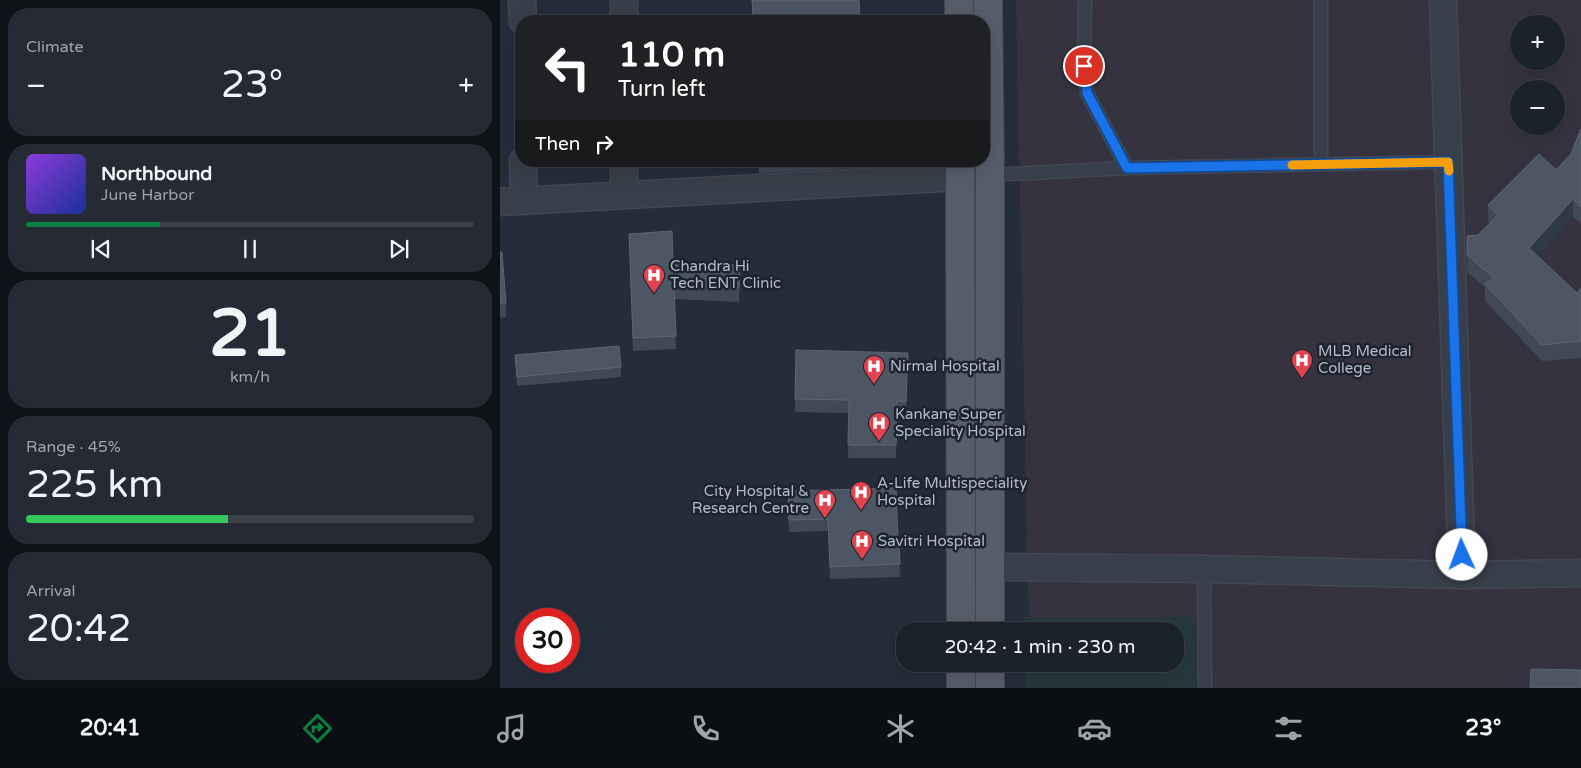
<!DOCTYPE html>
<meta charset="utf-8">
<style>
body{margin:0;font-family:"Varela Round",sans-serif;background:#252a34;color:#f1f3f6;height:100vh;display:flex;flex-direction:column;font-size:19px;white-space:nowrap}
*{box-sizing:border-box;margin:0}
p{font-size:16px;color:#a0a4a9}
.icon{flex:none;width:28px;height:28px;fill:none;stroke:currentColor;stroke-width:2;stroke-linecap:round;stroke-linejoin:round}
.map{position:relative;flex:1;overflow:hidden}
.panel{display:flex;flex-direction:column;gap:8px;padding:8px;background:#0f1318;width:500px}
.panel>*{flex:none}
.top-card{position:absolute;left:15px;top:15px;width:475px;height:152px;border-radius:20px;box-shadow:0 5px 20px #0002,0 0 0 1px #3a3f48;background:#202124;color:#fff;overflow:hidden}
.fabs{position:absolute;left:1010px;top:15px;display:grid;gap:10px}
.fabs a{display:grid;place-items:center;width:55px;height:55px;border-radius:50%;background:#1c222c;box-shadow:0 5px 20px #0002,0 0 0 1px #3a3f48;font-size:25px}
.speed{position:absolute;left:15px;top:608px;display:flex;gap:10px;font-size:25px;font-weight:700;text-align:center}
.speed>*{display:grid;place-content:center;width:65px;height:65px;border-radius:50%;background:#1c222c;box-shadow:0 5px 20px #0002,0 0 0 1px #3a3f48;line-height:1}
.speed .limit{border:8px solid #d22;background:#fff;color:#111}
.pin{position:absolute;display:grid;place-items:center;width:42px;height:42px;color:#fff;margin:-21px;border:2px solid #fff;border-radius:50%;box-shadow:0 1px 5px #0007}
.me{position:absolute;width:55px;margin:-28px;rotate:358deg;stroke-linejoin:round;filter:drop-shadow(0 0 4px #0008)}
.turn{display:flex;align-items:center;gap:18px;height:105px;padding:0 20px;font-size:22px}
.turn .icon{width:65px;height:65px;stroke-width:2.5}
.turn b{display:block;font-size:35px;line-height:42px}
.then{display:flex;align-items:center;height:48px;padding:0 20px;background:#0003;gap:10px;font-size:19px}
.big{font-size:38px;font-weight:600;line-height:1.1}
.panel .widget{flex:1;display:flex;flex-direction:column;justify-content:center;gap:8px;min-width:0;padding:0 18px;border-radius:20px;background:#252a34}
.panel .dial{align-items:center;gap:0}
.dial b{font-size:65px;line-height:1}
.song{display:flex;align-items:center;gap:15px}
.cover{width:60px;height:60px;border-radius:8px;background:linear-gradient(135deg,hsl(270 70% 55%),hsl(230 70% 35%))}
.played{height:5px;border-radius:2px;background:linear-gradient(90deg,#0b8043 30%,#3a3f48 30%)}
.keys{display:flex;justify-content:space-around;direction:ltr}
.heat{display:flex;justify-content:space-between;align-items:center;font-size:28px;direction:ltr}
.charge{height:8px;border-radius:4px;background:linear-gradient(90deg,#34c759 45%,#3a3f48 0)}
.trip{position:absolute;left:396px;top:622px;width:288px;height:50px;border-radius:20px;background:#1c222c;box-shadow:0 5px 20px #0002,0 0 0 1px #3a3f48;font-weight:600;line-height:50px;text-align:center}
.menu{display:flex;height:80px;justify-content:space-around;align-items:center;background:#0b0e12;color:#a0a4a9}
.menu .icon{width:35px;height:35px}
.menu .on{color:#0b8043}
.menu b{font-size:22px;color:#f1f3f6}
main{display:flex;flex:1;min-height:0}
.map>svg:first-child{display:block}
.medical{fill:#35333f;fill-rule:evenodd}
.green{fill:#27383b}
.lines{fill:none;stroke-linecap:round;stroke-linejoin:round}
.service-casing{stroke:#424853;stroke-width:15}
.minor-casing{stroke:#424853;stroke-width:29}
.primary-casing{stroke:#424853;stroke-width:30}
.service{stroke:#393f4a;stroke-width:12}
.minor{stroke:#393f4a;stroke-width:26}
.primary{stroke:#575e6a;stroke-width:28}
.wall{fill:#414958}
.shaded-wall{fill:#303947}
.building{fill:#4d5664;stroke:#5d6573}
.route-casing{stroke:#114b97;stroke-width:12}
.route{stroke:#1a73e8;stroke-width:9}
.slow{stroke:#f59e0b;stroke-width:9}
.labels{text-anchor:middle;stroke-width:5;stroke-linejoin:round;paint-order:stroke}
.poi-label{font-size:15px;fill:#b4bac6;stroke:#1e242f;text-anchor:start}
</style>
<main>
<section class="panel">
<div class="widget"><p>Climate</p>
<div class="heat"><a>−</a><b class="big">23°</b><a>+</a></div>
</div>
<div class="widget">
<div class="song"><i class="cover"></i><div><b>Northbound</b><p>June Harbor</p></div></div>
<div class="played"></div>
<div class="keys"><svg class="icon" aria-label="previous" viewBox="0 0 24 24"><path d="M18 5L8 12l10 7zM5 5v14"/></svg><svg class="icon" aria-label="pause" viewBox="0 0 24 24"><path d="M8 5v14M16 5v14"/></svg><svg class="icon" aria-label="next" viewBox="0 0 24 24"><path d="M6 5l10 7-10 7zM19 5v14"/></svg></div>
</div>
<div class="widget dial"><b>21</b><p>km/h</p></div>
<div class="widget"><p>Range · 45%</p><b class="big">225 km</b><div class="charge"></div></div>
<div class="widget"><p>Arrival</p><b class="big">20:42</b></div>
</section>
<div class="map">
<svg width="1081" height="688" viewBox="0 0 1081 688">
<rect width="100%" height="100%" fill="#252d3a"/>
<!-- medical -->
<path class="medical" d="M516,0H1081V688H530L675,664V631H529ZM1019,24H1056V61H1019ZM1019,89H1056V126H1019Z"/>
<!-- green -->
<path class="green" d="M524,617H695L697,688H525V664H675V631H524Z"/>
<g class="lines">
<!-- service casing -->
<g class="service-casing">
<path id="service" d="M585,0L584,66L587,93L627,168
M821,0V164
M490,175L627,168L948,162
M704,569L705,688"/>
</g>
<!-- minor casing -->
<g class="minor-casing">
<path id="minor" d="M22,0L23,21
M124,0V21
M943,0L962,575
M23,161L24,201
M124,161V195
M0,202L461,177
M490,567L704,569L962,575L1081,573"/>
</g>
<!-- primary casing -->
<g class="primary-casing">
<path id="primary" d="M459,0V21
M488,0L490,175V631
M460,161L461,631
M461,664V688
M490,688V664"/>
</g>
<!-- service -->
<use href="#service" class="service"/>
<!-- minor -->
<use href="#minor" class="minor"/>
<!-- primary -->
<use href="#primary" class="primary"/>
</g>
<!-- wall -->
<path class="wall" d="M252,0H359L360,21H252Z
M1081,129V224L1073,216L1037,255L1077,293L1081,288V358L1042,361L985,301V287L967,272V236L978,235L990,223L988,222V205L1056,170L1071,154Z
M259,161H371V167L259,173Z
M129,234L173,263L240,278L239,302L174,299L176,349L133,351Z
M0,252L6,303V317L0,318Z
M408,353L406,414H397L396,458H348L349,413L295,412V399Z
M15,355L121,367V377L17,386Z
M288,491L398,540L399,539L400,577L330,579L328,531L289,532Z"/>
<!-- shaded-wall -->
<path class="shaded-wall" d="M1073,199V216L1029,265V248Z"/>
<!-- building -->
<path class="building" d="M252,0H359L360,21H294L293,14L253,16Z
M1081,129V207L1073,199L1029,248L1077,293L1081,288V341L1042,345L985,284L994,278L967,255V236L978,235L998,215L988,205L1039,154L1056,170L1071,154Z
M172,231L173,263L240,265L239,288L174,286L176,336L133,338L129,234Z
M0,252H2L6,303H0Z
M119,346L121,367L17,377L15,355Z
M296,350L408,353L406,402L397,401L396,445H348L349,400L295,399Z
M396,488L398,540L399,539L400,564L330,567L328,519L289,520L288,491Z
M1031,669L1081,670V688H1030Z"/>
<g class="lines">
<!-- route casing -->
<g class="route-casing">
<path id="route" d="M584,66L587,93L627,168L948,162L962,555"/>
</g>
<!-- route -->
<use href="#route" class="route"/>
<!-- slow -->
<path class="slow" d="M792,165L948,162L949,171"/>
</g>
<!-- icons -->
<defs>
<g id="hospital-pin" transform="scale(1.125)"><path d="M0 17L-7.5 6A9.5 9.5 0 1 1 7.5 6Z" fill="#e0444e" stroke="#1e242f"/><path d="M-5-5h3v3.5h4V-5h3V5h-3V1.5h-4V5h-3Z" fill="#fff"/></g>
</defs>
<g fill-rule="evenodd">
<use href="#hospital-pin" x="154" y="275"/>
<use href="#hospital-pin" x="802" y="360"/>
<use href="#hospital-pin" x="374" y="366"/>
<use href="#hospital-pin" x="379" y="423"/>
<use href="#hospital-pin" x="361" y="492"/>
<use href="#hospital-pin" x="325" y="500"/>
<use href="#hospital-pin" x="362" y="541"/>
</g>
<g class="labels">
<!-- poi labels -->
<g class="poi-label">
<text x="170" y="271">Chandra Hi<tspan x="170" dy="17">Tech ENT Clinic</tspan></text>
<text x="818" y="356">MLB Medical<tspan x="818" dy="17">College</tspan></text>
<text x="390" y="371">Nirmal Hospital</text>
<text x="395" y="419">Kankane Super<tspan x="395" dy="17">Speciality Hospital</tspan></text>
<text x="377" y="488">A-Life Multispeciality<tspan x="377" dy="17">Hospital</tspan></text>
<text x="309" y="496" text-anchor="end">City Hospital &amp;<tspan x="309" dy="17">Research Centre</tspan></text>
<text x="378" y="546">Savitri Hospital</text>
</g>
</g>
</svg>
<div class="fabs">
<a>+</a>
<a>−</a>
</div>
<div class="speed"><div class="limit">30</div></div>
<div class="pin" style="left:584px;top:66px;background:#d93025"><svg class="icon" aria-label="arrive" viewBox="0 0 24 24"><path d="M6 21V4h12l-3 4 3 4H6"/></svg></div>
<svg class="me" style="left:962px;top:555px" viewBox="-20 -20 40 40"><circle r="19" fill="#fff"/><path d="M0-13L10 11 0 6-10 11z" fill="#1a73e8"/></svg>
<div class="trip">20:42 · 1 min · 230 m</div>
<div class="top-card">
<div class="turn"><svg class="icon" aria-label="left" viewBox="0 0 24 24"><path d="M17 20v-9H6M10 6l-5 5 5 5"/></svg><div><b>110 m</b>Turn left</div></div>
<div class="then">Then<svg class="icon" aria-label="right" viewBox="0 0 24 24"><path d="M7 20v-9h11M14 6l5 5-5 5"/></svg></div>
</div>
</div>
</main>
<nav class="menu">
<b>20:41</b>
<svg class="icon on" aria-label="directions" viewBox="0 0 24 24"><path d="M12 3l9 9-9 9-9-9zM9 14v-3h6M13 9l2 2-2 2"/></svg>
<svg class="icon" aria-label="music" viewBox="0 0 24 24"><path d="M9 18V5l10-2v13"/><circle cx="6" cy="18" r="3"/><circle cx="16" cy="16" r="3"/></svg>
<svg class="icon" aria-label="phone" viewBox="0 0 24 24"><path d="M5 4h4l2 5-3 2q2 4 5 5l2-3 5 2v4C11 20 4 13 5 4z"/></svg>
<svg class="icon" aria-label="climate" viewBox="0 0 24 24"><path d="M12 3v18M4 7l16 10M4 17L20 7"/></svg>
<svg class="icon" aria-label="car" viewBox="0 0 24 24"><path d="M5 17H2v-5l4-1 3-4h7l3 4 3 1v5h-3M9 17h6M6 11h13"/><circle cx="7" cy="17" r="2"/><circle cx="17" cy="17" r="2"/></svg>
<svg class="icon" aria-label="filters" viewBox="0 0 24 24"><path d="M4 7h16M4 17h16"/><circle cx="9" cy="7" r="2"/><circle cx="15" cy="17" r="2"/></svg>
<b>23°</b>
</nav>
